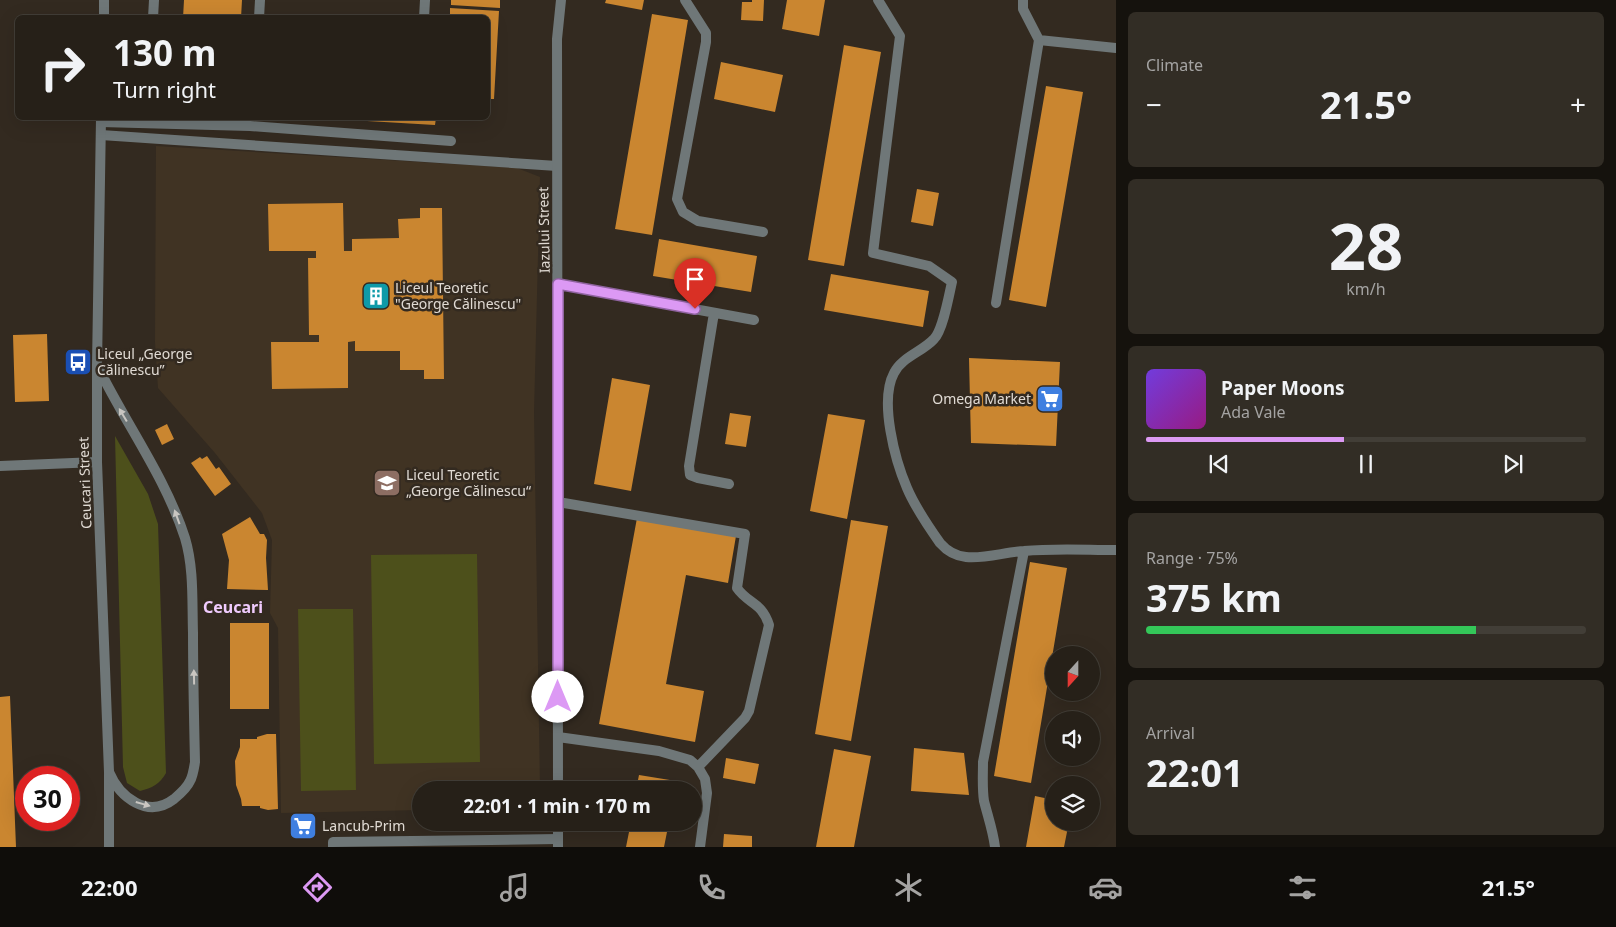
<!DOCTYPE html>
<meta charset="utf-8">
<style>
body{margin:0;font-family:"Noto Sans",sans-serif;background:#322d25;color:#f1f3f6;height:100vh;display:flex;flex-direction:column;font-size:19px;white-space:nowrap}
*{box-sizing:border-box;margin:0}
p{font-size:16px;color:#a4a3a2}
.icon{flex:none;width:28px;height:28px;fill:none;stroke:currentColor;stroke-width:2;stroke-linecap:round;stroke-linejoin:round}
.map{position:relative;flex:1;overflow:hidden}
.sheet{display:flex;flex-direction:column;gap:12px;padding:12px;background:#15120d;width:500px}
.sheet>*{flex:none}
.hud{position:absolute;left:15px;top:15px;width:475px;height:105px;border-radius:8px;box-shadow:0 5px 20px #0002,0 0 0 1px #423e37;background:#262018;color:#f1f3f6;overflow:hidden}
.needle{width:32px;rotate:201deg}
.tools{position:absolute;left:1045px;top:646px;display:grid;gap:10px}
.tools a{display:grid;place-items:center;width:55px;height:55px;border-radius:50%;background:#262018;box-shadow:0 5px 20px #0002,0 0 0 1px #423e37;font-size:25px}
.speed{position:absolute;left:15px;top:766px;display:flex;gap:10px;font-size:25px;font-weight:700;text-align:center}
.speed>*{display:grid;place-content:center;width:65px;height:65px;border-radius:50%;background:#262018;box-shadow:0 5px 20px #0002,0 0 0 1px #423e37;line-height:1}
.speed .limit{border:8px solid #d22;background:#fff;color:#111}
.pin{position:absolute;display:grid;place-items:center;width:42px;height:42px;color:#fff;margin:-51px -21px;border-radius:50% 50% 50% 0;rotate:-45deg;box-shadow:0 0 5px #0007}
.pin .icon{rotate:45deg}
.me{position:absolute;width:55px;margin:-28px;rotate:0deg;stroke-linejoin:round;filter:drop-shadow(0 0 4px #0008)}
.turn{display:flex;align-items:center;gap:18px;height:105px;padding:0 15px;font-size:22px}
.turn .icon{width:65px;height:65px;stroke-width:2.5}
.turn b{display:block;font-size:35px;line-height:42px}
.big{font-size:38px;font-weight:700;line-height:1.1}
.sheet .tile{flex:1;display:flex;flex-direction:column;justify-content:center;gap:8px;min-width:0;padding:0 18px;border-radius:8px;background:#322d25}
.sheet .dial{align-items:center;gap:0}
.dial b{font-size:65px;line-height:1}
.song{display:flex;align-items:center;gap:15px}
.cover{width:60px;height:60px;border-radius:8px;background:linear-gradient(135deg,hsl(260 70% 55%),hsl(310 70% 35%))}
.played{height:5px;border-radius:2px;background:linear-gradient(90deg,#dc99f4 45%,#423e37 45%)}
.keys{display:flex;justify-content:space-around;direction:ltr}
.heat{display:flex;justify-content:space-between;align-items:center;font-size:28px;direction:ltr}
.charge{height:8px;border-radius:4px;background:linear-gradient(90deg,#34c759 75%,#423e37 0)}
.trip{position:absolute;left:412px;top:781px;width:290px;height:50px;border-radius:25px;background:#262018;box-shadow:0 5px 20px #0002,0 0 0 1px #423e37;font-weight:700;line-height:50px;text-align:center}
.tab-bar{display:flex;height:80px;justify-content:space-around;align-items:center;background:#0f0d0a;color:#a4a3a2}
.tab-bar .icon{width:35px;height:35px}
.tab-bar .current{color:#dc99f4}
.tab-bar b{font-size:22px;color:#f1f3f6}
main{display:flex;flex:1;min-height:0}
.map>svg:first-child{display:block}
.built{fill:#403323}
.green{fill:#4d501b}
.building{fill:#ca8630}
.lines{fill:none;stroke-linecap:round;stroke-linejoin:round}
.service{stroke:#6f7778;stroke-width:10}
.minor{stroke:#6f7778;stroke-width:10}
.tertiary{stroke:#6f7778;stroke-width:10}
.oneway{fill:#c9c6c1}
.route-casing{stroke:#8f639f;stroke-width:12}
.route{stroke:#dc99f4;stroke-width:9}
.labels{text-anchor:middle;stroke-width:5;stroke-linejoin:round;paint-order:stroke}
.street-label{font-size:14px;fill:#e0dad3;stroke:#332a20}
.poi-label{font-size:14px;fill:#e0dad3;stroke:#332a20;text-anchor:start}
.quarter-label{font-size:16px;font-weight:bold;fill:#f0cbfe;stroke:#332a20}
</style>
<main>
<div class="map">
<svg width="1116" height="847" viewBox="0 0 1116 847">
<rect width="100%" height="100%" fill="#332a20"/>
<!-- built -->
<path class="built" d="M156,146L517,168L540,177L534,412L540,790H421V810L281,813L278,628L270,613L272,540L262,513L215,453L158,388L155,342Z"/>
<!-- green -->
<path class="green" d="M115,436L148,494L158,524L166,773C160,784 152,788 140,791L127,783L123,767Z
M477,554L480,762L374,764L371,555Z
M298,609H353L356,790L301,791Z"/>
<!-- building -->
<path class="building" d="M184,0H242L241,18H183Z
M451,0H500V8L451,5Z
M606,0H644L642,10L605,3Z
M752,0H764L763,21L741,20L742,2H752Z
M787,0H825L819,36L782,29Z
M450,8L499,11L494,99H488V18H450Z
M652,14L688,20L652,235L615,229Z
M844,45L881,52L844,266L808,260Z
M721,62L783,75L775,112L714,99Z
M1046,86L1083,92L1046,307L1009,300Z
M329,118H347V120L328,119Z
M350,118H436L435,125L350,120Z
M917,189L939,193L933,226L911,222Z
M343,203L344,251H352V239L399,238L398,219L420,218V208H442L444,379H424V370H400V351H355V341L348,342V388L272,389L271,342H319V335H309L308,258H316V251H269L268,204Z
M659,239L757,256L751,292L653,276Z
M831,274L929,291L923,327L824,310Z
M47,334L49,401L15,402L13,335Z
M969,358L1060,362L1056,446L971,443Z
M612,378L650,385L631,491L594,484Z
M730,413L751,416L746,447L725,444Z
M828,414L865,420L847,519L810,511Z
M167,424L174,439L162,445L155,430Z
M207,456L216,469L219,467L231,484L215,496L191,463L200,457L202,459Z
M250,517L260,534H264L267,540L266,558L268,590L227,589L229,560L222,534Z
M637,518L736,536L728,583L686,575L666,684L704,691L695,742L599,724Z
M851,520L888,526L851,741L815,734Z
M1030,562L1067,568L1031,783L994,776Z
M230,623H269V709H230Z
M10,696L16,847H0V697Z
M267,734H276L278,809L268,810L260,808V806H242L241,799L236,785L235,761L240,747V739H257V737Z
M914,748L964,753L969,795L911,791Z
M834,749L871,756L854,847H816Z
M726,758L759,764L755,784L723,778Z
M639,775L676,781L674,790H636Z
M1035,796L1054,800V822H1069L1064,847H1026Z
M296,821H312V831L296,830Z
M631,822H669L664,847H626Z
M724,834L752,836V847H723Z"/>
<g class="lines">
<!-- service -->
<path class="service" d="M685,0L706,33V42L677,199L683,212L698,221L763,232
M878,0L900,36L873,253L929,266L952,282C949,295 943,330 934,339C922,352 902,357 894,373C879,401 895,460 907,488C915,507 928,526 940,543C947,551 955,556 966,557C985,559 1005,552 1024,551C1054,548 1086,550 1116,550
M1023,0V9L1039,40
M153,18L154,0
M259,18L260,0
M424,18L425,0
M101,122L250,126L451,141
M101,135L557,166
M558,284L754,320
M996,303L1039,40L1116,48
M714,313L689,466L690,475L698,478L729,484
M0,466L97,462
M558,502L745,534L737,588C748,604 762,602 769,625L749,711L745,718L698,767
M558,737L659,751L690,760L698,767L705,779L707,793L700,847
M333,847V842L558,839
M995,847C993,831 988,817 984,801C982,788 983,775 983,762L1024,551"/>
<!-- minor -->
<path class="minor" d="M109,772V847
M558,790L557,39L561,0
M558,822V847"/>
<!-- tertiary -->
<path class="tertiary" d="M104,18V0
M97,365C125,423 165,476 185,538C194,568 192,601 193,633C193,676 194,719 195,762C194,768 193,776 190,781C187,788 180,794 174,799C148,819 120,798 109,772L97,462V365L101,118"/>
</g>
<!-- one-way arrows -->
<defs><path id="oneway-solid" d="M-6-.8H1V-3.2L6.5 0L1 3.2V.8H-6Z" transform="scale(1.25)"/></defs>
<g class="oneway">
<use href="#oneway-solid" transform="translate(123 415) rotate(-121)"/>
<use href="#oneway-solid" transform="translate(177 517) rotate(-110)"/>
<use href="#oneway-solid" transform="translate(194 677) rotate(-91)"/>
<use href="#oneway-solid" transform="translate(143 804) rotate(16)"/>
</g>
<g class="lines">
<!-- route casing -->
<g class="route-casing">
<path id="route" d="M558,697V284L695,309"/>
</g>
<!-- route -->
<use href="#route" class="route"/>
</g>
<!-- icons -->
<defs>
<g id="building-square" transform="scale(1.4375)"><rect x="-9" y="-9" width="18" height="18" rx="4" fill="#0f9aa8" stroke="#332a20"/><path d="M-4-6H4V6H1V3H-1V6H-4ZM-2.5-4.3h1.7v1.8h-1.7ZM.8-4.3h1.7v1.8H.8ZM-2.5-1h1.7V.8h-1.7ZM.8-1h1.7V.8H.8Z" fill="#fff"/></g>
<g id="bus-square" transform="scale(1.4375)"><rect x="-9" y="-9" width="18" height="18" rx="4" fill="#1a4fb4" stroke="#332a20"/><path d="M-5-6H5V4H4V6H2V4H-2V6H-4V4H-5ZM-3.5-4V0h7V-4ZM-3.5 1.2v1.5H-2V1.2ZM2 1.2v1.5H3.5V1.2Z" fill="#fff"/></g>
<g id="supermarket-square" transform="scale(1.4375)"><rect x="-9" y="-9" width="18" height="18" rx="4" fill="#3f7fe0" stroke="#332a20"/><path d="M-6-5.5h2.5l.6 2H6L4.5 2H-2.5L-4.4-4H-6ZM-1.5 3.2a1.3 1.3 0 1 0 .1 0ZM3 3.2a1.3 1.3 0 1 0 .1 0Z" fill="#fff"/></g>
<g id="school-square" transform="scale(1.4375)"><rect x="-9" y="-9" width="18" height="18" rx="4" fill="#8d6e63" stroke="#332a20"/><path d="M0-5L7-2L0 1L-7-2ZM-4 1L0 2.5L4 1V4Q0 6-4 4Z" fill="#fff"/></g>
</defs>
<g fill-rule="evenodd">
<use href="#building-square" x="376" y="296"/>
<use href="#bus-square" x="78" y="362"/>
<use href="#supermarket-square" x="1050" y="399"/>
<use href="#school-square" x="387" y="483"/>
<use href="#supermarket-square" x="303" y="826"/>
</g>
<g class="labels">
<!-- street labels -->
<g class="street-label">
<text transform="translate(544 230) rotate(-91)" y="5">Iazului Street</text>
<text transform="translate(85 483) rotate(-92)" y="5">Ceucari Street</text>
</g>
<!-- poi labels -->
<g class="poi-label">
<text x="395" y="293">Liceul Teoretic<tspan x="395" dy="16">"George Călinescu"</tspan></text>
<text x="97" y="359">Liceul „George<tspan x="97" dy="16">Călinescu”</tspan></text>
<text x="1031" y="404" text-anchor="end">Omega Market</text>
<text x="406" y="480">Liceul Teoretic<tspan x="406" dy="16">„George Călinescu“</tspan></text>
<text x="322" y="831">Lancub-Prim</text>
</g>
<!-- quarter labels -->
<g class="quarter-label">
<text x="233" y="613">Ceucari</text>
</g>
</g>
</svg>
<div class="tools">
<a><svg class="needle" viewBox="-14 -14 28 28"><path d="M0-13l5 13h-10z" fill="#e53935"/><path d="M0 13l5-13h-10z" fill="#a4a3a2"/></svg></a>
<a><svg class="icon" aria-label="sound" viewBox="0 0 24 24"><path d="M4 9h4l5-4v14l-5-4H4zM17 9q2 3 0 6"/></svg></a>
<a><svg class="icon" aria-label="layers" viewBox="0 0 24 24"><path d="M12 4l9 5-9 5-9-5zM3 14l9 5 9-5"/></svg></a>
</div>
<div class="speed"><div class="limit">30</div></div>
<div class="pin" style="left:695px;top:309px;background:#d93025"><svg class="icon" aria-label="arrive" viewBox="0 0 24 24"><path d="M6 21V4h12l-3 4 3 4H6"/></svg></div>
<svg class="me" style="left:558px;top:697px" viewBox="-20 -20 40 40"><circle r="19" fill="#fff"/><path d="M0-13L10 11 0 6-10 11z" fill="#dc99f4"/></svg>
<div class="trip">22:01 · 1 min · 170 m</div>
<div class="hud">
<div class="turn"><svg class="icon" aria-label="right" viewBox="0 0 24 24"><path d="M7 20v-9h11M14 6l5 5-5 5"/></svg><div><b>130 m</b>Turn right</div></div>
</div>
</div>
<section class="sheet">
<div class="tile"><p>Climate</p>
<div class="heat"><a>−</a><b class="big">21.5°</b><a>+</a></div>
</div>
<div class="tile dial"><b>28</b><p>km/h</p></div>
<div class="tile">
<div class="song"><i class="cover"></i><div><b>Paper Moons</b><p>Ada Vale</p></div></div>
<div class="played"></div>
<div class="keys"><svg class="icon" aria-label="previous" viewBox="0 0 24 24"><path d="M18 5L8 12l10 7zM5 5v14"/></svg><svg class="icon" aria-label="pause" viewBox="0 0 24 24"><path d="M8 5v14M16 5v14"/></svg><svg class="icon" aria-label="next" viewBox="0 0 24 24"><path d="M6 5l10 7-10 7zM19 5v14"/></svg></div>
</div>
<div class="tile"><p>Range · 75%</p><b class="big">375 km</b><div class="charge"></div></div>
<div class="tile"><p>Arrival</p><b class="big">22:01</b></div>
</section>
</main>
<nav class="tab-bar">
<b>22:00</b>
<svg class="icon current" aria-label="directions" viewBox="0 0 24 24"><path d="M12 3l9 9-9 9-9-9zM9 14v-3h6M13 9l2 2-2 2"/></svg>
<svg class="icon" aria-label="music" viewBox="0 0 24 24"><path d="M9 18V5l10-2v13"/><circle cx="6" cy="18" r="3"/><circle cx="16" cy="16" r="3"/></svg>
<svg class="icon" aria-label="phone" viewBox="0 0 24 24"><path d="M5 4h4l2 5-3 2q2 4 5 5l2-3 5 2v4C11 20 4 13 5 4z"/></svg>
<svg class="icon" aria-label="climate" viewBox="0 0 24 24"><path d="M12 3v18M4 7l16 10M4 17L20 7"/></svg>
<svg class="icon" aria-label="car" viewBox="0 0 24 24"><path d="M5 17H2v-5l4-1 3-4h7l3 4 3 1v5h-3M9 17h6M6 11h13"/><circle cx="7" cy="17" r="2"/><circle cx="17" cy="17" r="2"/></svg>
<svg class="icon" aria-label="filters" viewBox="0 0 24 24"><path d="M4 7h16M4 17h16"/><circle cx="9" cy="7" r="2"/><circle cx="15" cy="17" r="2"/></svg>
<b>21.5°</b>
</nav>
